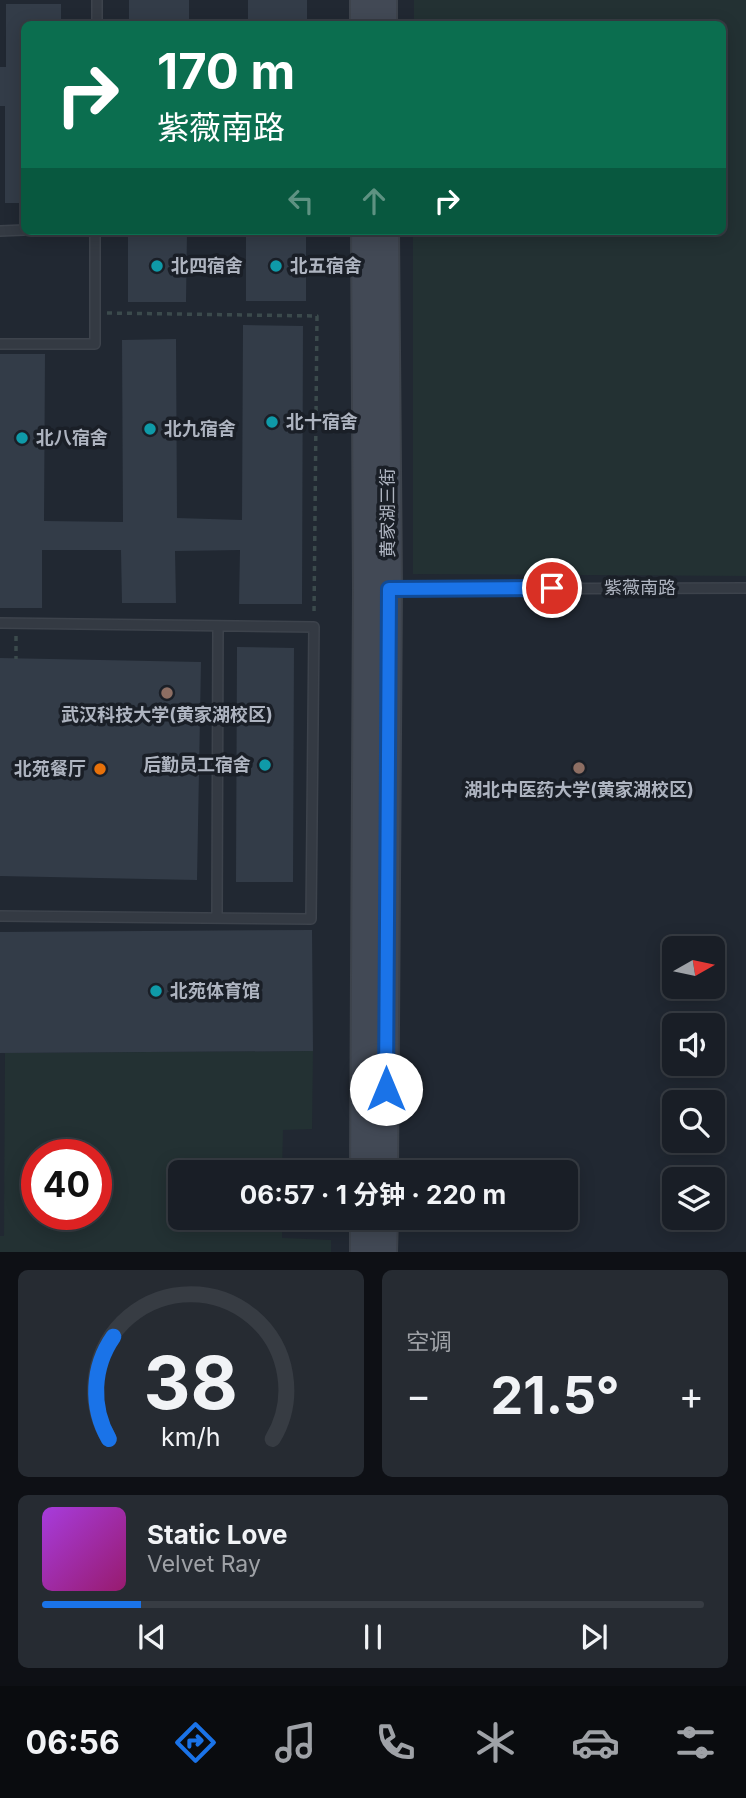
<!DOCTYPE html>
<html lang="zh">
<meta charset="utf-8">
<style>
body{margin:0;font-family:Inter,"Noto Sans SC",sans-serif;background:#262b32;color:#f1f3f6;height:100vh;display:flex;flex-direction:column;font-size:26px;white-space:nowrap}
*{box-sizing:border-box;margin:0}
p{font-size:23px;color:#9fa2a7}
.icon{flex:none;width:38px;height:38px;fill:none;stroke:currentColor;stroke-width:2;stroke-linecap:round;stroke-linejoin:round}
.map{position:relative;height:1252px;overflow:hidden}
.sheet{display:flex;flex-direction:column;gap:18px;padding:18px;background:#0e1015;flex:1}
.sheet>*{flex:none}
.hud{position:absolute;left:21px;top:21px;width:705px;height:214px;border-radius:10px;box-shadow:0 4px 18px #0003,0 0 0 2px #373c43;background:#0b6e4f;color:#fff;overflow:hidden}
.needle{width:46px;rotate:81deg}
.tools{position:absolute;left:662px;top:936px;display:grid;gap:14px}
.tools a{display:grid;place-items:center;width:63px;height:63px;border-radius:10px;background:#191e26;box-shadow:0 4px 18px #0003,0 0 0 2px #373c43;font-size:35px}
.speed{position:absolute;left:21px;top:1139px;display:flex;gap:14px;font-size:35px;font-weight:700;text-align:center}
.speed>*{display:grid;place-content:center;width:91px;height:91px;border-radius:50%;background:#191e26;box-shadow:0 4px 18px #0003,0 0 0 2px #373c43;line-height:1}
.speed .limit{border:10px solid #d22;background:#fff;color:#111}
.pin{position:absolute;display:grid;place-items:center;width:60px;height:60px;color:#fff;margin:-30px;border:4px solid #fff;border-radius:50%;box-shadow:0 2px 7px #0007}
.me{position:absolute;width:77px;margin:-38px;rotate:0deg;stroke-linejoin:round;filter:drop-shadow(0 0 5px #0008)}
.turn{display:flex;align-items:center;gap:24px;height:147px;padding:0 21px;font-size:32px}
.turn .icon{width:91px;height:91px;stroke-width:2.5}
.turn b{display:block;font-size:49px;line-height:60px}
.lanes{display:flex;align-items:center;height:66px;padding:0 21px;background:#0003;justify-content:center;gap:35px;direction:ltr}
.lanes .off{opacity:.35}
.big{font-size:52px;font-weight:700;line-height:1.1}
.sheet .tile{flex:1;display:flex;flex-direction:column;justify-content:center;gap:10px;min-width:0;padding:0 24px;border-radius:10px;background:#262b32}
.sheet .dial{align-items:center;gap:0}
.dial svg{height:182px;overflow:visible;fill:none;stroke:#373c43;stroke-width:7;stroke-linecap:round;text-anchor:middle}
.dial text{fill:#f1f3f6;stroke:none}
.song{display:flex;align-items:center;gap:21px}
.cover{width:84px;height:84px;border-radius:10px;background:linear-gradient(135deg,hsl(280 70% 55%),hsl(320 70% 35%))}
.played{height:7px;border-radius:4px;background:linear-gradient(90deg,#1a73e8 15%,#373c43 15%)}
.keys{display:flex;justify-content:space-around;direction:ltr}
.heat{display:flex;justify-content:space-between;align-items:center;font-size:38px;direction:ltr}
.sheet .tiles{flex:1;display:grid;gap:18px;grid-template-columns:1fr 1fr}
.tile:last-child{grid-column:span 2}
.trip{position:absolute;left:168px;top:1160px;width:410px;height:70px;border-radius:10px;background:#191e26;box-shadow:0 4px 18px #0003,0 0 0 2px #373c43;font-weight:700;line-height:70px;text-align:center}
.dock{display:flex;height:112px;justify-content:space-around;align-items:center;background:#0a0c0f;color:#9fa2a7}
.dock .icon{width:49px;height:49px}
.dock .on{color:#1a73e8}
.dock b{font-size:32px;color:#f1f3f6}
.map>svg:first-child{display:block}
.green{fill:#233133;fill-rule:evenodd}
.building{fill:#333c48}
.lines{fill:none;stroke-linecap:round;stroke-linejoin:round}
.lane-casing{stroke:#3d434c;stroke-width:12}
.secondary-casing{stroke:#3d434c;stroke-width:28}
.path{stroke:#3b4a4c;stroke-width:3.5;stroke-dasharray:5 5;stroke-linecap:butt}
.lane{stroke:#343a43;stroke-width:9}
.secondary{stroke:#424955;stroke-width:24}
.route-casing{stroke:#114b97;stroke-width:18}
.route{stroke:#1a73e8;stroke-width:12}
.culture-dot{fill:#0f9aa8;stroke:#1a1f27;stroke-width:2.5}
.education-dot{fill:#8d6e63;stroke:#1a1f27;stroke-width:2.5}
.food-dot{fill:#e8710a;stroke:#1a1f27;stroke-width:2.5}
.labels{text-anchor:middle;stroke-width:7;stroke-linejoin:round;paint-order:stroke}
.poi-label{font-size:18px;font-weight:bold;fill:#aeb4c0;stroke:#1a1f27;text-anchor:start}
.street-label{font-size:18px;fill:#aeb4c0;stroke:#1a1f27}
</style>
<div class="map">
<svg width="746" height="1252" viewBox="0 0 746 1252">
<rect width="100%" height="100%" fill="#212832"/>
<!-- green -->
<path class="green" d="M414,0H746V576L413,574V231H723V24H414Z
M313,1051L312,1129L283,1130L282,1172H180V1218H282V1238L331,1240V1252H0V1236H4L5,1053ZM37,1155H96V1214H37Z"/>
<!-- building -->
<path class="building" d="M129,0H189V24H129Z
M248,0H307V24H248Z
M6,4H61V24H24V203H5V106H0V67H6Z
M128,231H187L186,302H128Z
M246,231H306V301H246Z
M243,325L303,326L302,604H239L240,550L175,551L176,603H122L121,550H42V608H0V354H45L44,521L123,522L122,340L176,339L177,518L242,520Z
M237,647L294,648L293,882H236Z
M0,658L201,662L197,880L0,876Z
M312,930L313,1051L0,1053V932Z"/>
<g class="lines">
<!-- lane casing -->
<g class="lane-casing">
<path id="lane" d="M97,24V0
M0,231L24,230
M0,344H95V231
M391,589L746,588
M0,623L314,627L311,919L0,916
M217,918L218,626"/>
</g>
<!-- secondary casing -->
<g class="secondary-casing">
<path id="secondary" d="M363,0V24
M384,0V24
M363,1172L366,588L364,231
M385,1172L389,589L386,231
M363,1252V1218
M384,1252L385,1218"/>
</g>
<!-- path -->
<path class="path" d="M107,313L317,316L314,616
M16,636V659"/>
<!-- lane -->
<use href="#lane" class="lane"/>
<!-- secondary -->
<use href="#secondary" class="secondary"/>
</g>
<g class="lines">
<!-- route casing -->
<g class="route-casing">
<path id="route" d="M386,1089L389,589L552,588"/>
</g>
<!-- route -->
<use href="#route" class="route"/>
</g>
<!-- markers -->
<g class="culture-dot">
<circle cx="157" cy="266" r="7"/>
<circle cx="276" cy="266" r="7"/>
<circle cx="272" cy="422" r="7"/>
<circle cx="150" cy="429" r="7"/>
<circle cx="22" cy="438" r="7"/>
<circle cx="265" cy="765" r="7"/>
<circle cx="156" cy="991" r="7"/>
</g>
<g class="education-dot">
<circle cx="167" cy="693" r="7"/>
<circle cx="579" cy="768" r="7"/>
</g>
<circle class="food-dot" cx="100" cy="769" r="7"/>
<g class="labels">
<!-- poi labels -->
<g class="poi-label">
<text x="171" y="272">北四宿舍</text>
<text x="290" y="272">北五宿舍</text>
<text x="286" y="428">北十宿舍</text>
<text x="164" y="435">北九宿舍</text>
<text x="36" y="444">北八宿舍</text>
<text x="167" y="721" text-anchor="middle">武汉科技大学(黄家湖校区)</text>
<text x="251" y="771" text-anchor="end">后勤员工宿舍</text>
<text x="86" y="775" text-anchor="end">北苑餐厅</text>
<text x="579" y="796" text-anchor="middle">湖北中医药大学(黄家湖校区)</text>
<text x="170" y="997">北苑体育馆</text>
</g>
<!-- street labels -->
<g class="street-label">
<text transform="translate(388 513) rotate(-90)" y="6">黄家湖三街</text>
<text x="640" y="594">紫薇南路</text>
</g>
</g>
</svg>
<div class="tools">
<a><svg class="needle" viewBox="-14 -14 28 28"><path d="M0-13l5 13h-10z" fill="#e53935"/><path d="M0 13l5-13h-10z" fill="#9fa2a7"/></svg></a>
<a><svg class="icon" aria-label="sound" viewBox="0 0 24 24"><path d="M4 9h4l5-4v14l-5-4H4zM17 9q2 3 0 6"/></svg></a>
<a><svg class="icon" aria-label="search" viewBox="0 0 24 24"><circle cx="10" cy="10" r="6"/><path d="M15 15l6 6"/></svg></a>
<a><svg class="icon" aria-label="layers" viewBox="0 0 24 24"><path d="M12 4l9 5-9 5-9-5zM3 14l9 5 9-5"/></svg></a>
</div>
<div class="speed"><div class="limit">40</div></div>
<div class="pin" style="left:552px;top:588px;background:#d93025"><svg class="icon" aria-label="arrive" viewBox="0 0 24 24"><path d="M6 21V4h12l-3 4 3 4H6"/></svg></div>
<svg class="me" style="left:386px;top:1089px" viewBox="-20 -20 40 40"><circle r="19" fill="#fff"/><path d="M0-13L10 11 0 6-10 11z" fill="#1a73e8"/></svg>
<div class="trip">06:57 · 1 分钟 · 220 m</div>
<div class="hud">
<div class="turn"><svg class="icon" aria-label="right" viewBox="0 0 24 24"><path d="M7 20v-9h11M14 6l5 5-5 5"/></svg><div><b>170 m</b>紫薇南路</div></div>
<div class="lanes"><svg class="icon off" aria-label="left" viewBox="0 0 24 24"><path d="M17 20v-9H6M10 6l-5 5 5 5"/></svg><svg class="icon off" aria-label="ahead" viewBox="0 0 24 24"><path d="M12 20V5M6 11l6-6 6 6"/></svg><svg class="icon" aria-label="right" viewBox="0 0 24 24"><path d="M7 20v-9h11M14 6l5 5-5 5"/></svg></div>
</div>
</div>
<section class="sheet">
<div class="tiles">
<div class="tile dial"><svg viewBox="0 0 100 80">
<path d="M14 69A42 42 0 1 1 86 69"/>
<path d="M14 69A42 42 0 0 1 16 24" stroke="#1a73e8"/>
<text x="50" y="56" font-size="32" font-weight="700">38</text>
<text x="50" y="72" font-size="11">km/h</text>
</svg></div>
<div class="tile"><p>空调</p>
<div class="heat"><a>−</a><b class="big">21.5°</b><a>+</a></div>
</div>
<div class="tile">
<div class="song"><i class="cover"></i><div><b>Static Love</b><p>Velvet Ray</p></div></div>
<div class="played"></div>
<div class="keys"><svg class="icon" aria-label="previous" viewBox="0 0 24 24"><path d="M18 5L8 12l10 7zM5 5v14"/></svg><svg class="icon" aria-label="pause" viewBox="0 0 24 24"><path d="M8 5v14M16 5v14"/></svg><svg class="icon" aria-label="next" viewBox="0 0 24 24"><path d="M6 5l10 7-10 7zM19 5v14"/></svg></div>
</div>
</div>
</section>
<nav class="dock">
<b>06:56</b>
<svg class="icon on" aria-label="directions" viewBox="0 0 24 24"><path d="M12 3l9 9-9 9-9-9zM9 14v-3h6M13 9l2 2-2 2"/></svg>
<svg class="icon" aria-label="music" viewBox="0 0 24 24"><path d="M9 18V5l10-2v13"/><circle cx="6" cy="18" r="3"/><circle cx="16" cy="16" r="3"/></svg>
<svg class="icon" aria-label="phone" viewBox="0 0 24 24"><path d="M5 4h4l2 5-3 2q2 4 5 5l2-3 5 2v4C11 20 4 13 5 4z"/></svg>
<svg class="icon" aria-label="climate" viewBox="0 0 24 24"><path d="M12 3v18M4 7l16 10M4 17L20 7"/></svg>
<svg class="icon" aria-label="car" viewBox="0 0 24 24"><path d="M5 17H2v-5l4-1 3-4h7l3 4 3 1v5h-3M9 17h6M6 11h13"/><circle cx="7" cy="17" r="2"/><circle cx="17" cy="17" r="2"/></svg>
<svg class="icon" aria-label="filters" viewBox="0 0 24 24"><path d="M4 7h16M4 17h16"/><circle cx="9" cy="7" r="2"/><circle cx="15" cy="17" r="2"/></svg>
</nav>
